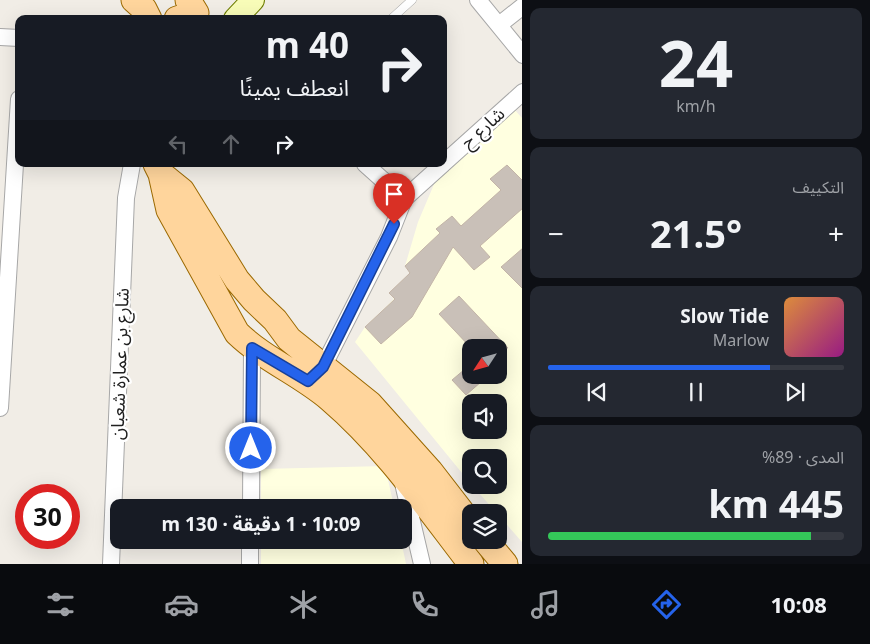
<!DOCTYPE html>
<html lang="ar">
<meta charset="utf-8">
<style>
body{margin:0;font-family:"Noto Sans","Noto Sans Arabic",sans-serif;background:#242831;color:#f1f3f6;direction:rtl;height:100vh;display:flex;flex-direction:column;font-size:19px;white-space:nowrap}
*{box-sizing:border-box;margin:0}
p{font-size:16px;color:#9ea1a6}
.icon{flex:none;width:28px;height:28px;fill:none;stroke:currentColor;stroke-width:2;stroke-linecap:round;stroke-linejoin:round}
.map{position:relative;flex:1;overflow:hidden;direction:ltr}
.side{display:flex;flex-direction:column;gap:8px;padding:8px;background:#0d0f14;width:348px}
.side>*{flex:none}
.hud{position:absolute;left:15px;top:15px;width:432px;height:152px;border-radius:10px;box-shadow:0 5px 20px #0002;direction:rtl;background:#171b24;color:#f1f3f6;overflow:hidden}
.needle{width:32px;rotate:234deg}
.fabs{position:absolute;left:462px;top:339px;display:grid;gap:10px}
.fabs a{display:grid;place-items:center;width:45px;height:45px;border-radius:10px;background:#171b24;box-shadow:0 5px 20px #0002;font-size:25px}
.speed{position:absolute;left:15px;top:484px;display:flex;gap:10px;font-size:25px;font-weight:700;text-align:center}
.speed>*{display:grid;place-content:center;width:65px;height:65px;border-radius:50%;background:#171b24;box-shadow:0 5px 20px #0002;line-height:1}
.speed .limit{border:8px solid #d22;background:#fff;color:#111}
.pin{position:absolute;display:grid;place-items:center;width:42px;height:42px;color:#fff;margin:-51px -21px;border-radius:50% 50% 50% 0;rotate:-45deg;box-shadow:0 0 5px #0007}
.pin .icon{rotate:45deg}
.me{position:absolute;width:55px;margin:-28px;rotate:0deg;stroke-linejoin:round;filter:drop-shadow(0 0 4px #0008)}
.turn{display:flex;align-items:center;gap:18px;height:105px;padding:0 15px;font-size:22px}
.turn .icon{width:65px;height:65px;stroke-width:2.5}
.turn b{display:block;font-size:35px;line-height:42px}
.lanes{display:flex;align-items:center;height:48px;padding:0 15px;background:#0003;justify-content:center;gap:25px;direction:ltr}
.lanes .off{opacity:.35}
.big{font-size:38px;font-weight:700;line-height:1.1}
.side .widget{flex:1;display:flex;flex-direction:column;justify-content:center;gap:8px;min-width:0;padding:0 18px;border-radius:10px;background:#242831}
.side .dial{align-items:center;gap:0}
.dial b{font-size:65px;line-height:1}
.song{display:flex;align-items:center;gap:15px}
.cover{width:60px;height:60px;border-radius:8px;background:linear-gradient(135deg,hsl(30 70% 55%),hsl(310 70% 35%))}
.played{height:5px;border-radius:2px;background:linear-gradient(90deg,#2563eb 75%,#363941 75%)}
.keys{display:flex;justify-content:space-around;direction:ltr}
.heat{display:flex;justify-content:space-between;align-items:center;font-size:28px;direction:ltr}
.charge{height:8px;border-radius:4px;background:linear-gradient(90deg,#34c759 89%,#363941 0)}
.trip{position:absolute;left:110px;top:499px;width:302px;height:50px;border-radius:10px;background:#171b24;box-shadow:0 5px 20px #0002;font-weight:700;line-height:50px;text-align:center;direction:rtl}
.dock{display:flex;height:80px;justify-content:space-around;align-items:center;background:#090b0e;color:#9ea1a6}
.dock .icon{width:35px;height:35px}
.dock .active{color:#2563eb}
.dock b{font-size:22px;color:#f1f3f6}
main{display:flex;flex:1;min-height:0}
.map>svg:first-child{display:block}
.education{fill:#ffffe0;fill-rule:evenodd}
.building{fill:#c9c0b8;stroke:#c3b4a7}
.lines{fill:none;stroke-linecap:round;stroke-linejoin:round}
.service-casing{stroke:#a7a7a7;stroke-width:9}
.minor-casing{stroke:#a7a7a7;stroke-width:18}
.secondary-casing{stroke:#6e7d00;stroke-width:24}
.primary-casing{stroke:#9b6900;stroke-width:27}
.service{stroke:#fff;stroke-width:8}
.minor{stroke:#fff;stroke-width:16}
.secondary{stroke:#f8fcb8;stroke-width:22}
.primary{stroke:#ffd59c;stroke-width:25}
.route-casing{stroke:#184099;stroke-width:12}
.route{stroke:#2563eb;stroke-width:9}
.labels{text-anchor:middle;stroke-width:4.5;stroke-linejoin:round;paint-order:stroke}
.street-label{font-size:18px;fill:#202020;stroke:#fff}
</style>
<main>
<section class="side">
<div class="widget dial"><b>24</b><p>km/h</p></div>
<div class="widget"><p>التكييف</p>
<div class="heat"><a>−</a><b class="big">21.5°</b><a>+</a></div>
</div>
<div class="widget">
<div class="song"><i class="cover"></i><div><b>Slow Tide</b><p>Marlow</p></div></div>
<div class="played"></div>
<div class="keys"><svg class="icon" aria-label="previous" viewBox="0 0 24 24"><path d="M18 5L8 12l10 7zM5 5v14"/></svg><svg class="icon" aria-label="pause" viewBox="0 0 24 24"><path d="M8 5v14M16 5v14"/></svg><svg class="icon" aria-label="next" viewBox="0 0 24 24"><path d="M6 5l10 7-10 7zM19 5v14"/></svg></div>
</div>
<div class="widget"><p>المدى · 89%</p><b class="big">445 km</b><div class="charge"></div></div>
</section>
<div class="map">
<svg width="523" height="564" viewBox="0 0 523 564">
<rect width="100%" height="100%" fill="#f1ede6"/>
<!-- education -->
<path class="education" d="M514,109L523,119L522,542L472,485H499V458H471V484L355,342L365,327L394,299L389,293L410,273L405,266L418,222L435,182ZM471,348H499V375H471ZM471,402H499V430H471Z
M385,466L394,507H261V469Z
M261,540H401L406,564H261Z"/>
<!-- building -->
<path class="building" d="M507,165L523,181V208L480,246L490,257L474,270L453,247L412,317L381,344L365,327L395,299L389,293L410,273L405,266L440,233L436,229L452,216L461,226L501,190L490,179Z
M523,248V289L501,267Z
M459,296L508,348H471L439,314Z
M471,364V375H489L466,395L452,380Z"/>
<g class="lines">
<!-- service casing -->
<g class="service-casing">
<path id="service" d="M391,19L412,0"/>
</g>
<!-- minor casing -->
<g class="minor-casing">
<path id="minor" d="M478,0L523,55
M499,25L523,6
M0,37L19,38
M444,163L523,92
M365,164L404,199
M317,372L323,367L389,237L404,199L443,164
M0,408L19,99
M402,479L422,564
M251,508L252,348
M111,564L126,198L132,164
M250,564V540"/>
</g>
<!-- secondary casing -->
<g class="secondary-casing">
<path id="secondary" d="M235,19L253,0"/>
</g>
<!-- primary casing -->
<g class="primary-casing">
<path id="primary" d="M134,0L144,9L149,19
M177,19L196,13L188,0
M156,164L161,174L169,210L237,333C265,360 301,374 330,399C385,446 427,507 471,564
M161,174L182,191L237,280L254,300L275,320L289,339L370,404L430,471L471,524
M485,540L505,564"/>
</g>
<!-- service -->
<use href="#service" class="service"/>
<!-- minor -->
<use href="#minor" class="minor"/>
<!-- secondary -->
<use href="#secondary" class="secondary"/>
<!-- primary -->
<use href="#primary" class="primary"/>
</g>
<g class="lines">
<!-- route casing -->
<g class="route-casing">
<path id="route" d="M251,448L252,348L308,381L323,367L394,224"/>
</g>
<!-- route -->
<use href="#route" class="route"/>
</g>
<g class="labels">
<!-- street labels -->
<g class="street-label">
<text transform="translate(483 128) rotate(-42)" y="6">شارع ح</text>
<text transform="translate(120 364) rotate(-88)" y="6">شارع بن عمارة شعبان</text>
</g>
</g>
</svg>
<div class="fabs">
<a><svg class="needle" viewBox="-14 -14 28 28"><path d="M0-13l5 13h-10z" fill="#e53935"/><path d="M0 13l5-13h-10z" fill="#9ea1a6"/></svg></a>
<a><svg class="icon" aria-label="sound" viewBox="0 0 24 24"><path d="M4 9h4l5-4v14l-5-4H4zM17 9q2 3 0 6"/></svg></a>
<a><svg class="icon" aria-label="search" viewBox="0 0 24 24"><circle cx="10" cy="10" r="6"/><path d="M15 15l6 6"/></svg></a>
<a><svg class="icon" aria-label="layers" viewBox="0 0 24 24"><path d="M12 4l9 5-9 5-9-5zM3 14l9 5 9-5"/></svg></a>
</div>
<div class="speed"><div class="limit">30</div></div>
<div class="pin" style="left:394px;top:224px;background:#d93025"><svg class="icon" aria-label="arrive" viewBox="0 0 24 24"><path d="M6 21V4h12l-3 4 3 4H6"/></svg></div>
<svg class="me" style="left:251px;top:448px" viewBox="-20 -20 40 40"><circle r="17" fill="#2563eb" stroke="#fff" stroke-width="3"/><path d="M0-11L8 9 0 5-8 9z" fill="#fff"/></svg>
<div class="trip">10:09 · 1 دقيقة · 130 m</div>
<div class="hud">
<div class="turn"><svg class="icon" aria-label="right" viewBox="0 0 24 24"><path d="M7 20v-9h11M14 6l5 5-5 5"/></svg><div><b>40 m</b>انعطف يمينًا</div></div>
<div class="lanes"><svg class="icon off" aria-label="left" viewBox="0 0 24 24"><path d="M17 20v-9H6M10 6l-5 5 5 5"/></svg><svg class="icon off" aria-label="ahead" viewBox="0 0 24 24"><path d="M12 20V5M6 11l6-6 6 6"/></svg><svg class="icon" aria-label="right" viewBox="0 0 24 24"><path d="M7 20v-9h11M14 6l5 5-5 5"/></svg></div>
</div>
</div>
</main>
<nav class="dock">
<b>10:08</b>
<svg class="icon active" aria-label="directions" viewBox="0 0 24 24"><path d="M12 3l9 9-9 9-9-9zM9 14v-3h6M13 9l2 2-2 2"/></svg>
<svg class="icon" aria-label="music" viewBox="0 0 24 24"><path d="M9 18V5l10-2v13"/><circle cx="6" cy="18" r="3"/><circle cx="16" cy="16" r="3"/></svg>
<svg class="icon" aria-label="phone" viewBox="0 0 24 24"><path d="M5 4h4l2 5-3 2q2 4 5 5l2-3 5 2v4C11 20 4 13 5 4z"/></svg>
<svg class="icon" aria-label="climate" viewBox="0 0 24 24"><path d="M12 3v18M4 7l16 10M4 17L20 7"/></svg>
<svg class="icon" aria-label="car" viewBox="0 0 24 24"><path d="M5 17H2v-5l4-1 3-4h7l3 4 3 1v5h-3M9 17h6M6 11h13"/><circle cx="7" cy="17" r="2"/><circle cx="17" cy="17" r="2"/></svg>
<svg class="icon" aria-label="filters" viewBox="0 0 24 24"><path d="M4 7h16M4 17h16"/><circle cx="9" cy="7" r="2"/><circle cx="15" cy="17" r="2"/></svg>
</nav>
